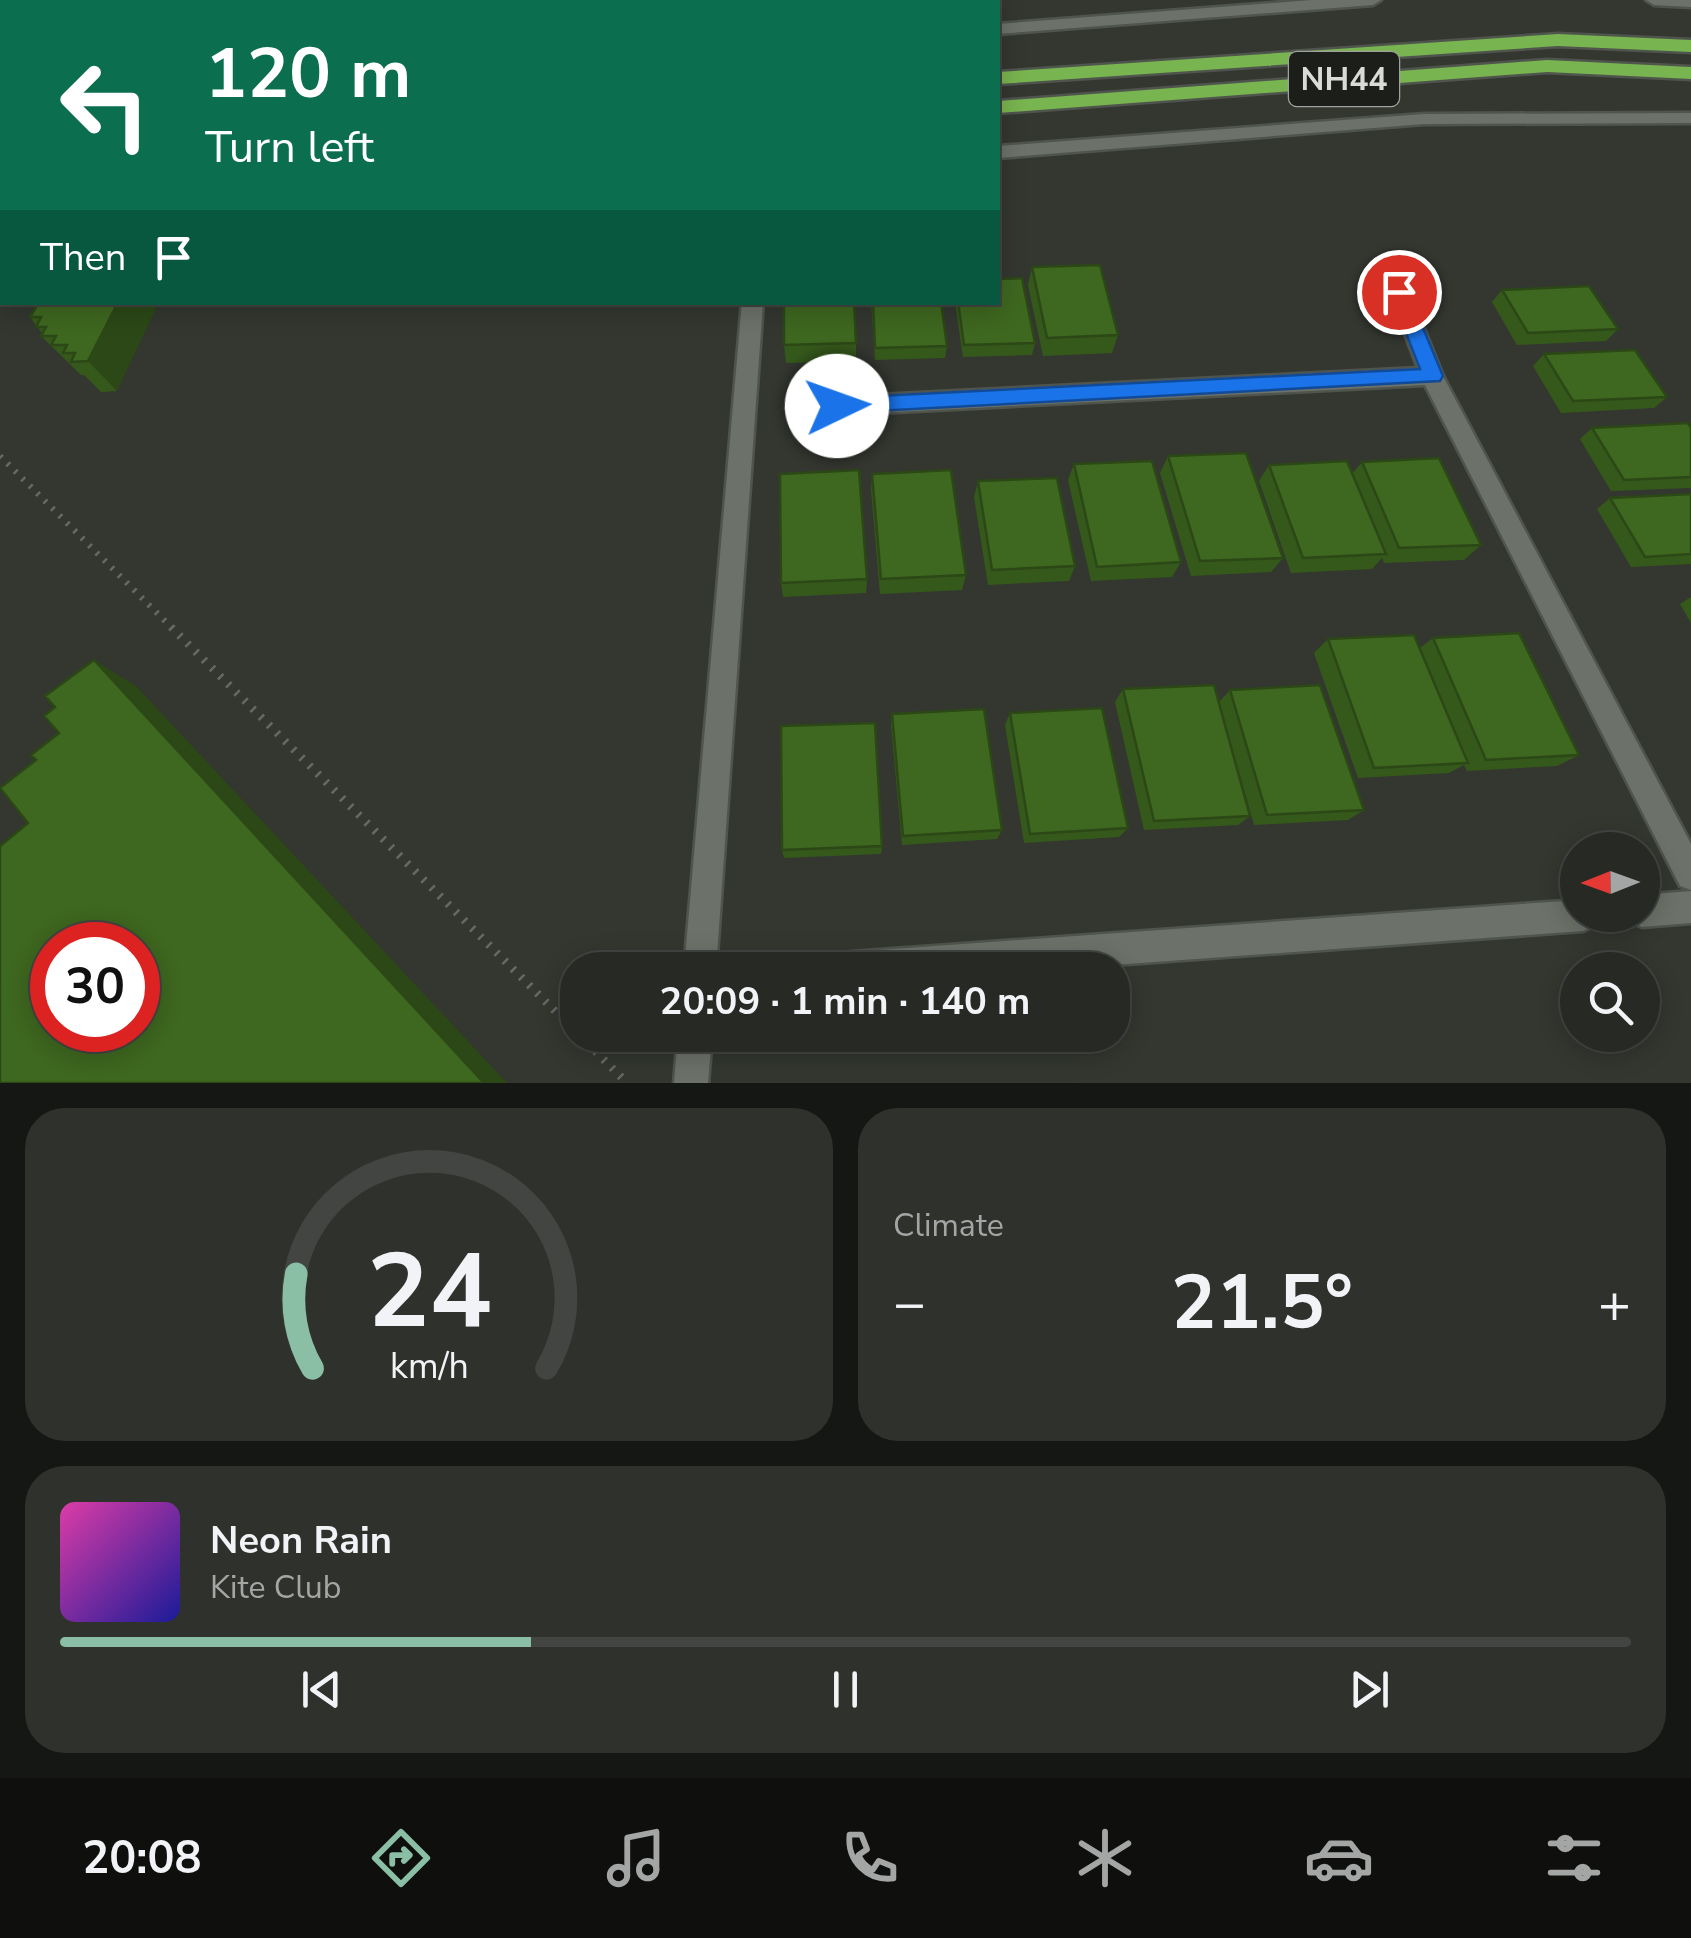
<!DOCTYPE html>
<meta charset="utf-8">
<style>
body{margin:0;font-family:"Nunito Sans",sans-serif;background:#2e312c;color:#f1f3f6;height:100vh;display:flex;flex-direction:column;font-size:38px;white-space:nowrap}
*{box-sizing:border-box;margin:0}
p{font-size:32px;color:#a4a6a6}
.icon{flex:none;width:55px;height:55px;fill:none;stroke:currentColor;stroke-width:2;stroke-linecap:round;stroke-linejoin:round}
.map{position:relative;height:1083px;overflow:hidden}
.details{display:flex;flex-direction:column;gap:25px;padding:25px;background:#151714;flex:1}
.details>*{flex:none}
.banner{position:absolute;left:0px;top:0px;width:1000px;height:305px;box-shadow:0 5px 25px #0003,0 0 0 2px #424541;background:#0b6e4f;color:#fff;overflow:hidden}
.needle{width:65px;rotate:269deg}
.fabs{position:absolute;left:1560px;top:832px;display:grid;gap:20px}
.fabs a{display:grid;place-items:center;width:100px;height:100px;border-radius:50%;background:#262924;box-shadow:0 5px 25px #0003,0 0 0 2px #424541;font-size:50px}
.speed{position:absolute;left:30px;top:922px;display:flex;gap:20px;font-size:50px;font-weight:700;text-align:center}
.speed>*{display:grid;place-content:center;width:130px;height:130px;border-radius:50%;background:#262924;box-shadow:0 5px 25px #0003,0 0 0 2px #424541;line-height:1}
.speed .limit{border:15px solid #d22;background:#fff;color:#111}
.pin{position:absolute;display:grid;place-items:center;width:85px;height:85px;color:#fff;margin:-42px;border:5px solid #fff;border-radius:50%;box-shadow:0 2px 10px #0007}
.me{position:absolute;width:110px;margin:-55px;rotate:87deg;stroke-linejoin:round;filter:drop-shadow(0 0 8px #0008)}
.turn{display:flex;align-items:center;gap:35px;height:210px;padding:0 40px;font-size:45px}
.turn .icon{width:130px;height:130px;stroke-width:2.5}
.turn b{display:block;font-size:70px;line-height:85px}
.then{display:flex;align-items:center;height:95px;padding:0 40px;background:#0003;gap:20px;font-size:38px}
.big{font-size:75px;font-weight:700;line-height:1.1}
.details .card{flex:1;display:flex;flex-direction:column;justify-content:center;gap:15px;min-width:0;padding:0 35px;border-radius:40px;background:#2e312c}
.details .dial{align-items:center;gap:0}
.dial svg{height:260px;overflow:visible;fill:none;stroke:#424541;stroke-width:7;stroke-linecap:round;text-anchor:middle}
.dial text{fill:#f1f3f6;stroke:none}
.song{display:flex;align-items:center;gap:30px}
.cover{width:120px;height:120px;border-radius:15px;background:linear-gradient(135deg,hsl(320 70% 55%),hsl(240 70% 35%))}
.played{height:10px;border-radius:5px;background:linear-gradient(90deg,#8abfa5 30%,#424541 30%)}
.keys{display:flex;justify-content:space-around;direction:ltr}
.heat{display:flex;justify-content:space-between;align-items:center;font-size:55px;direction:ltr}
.details .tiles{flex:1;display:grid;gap:25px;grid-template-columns:1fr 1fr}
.card:last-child{grid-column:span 2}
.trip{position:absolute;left:560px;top:952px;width:570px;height:100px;border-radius:40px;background:#262924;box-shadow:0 5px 25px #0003,0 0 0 2px #424541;font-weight:700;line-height:100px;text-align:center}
.dock{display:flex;height:160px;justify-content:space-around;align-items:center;background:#0f100e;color:#a4a6a6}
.dock .icon{width:70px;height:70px}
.dock .active{color:#8abfa5}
.dock b{font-size:45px;color:#f1f3f6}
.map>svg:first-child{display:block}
.built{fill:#3a4235}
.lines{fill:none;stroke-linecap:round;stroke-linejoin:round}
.minor-casing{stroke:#4f544d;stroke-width:5}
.highway-casing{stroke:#4f544d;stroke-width:5}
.path-far1{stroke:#666963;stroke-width:6;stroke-dasharray:2.5 8;stroke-linecap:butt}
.path{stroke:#666963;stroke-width:8;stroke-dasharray:2.5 9;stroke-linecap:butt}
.minor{fill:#6c7269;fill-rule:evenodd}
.highway{fill:#78b44f;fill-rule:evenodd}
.wall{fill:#35591b}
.shaded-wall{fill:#2b4816}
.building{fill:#3e671f;stroke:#2b4816;stroke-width:2.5;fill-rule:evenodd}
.route{fill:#1a73e8;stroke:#114b97;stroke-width:2.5}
.labels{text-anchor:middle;stroke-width:10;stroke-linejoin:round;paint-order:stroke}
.shield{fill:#1c1e1a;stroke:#a0a29e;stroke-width:2.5}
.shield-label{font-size:32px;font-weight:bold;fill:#d8dbd6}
</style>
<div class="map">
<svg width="1691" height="1083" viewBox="0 0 1691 1083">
<rect width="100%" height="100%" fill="#333730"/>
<!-- built -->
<path class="built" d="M0,0H805L2,2L0,94Z"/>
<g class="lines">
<!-- minor casing -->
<g class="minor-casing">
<path id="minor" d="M1311,0H1381L1373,5L998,34V24Z
M1646,0H1691V7L1654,5Z
M1691,113V123L1424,124L998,158V146L1424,114Z
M1399,285L1409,292L1443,376L1691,844V890L1680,886L1425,385L797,417L786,408L797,399L1418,368L1389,292Z
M742,302H763L716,970H684Z
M1691,891V923L1642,927L1631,922L1628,915H1642V895Z
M1578,900V915H1599L1594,926L1583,931L1044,970H808L813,959L824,954Z
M678,1035H712L708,1083H674Z"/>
</g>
<!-- highway casing -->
<g class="highway-casing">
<path id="highway" d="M1558,34L1691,40V52L1558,46L998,84V72Z
M1547,60L1691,67V79L1547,72L998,113V101Z
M0,108L2,109V122H0Z"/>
</g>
<!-- path-far1 -->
<path class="path-far1" d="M0,456L173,629"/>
<!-- path -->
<path class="path" d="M171,627L578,1034
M579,1035L627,1083"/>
<!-- minor -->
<use href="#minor" class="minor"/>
<!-- highway -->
<use href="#highway" class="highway"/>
</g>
<!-- wall -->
<path class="wall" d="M1032,267L1118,335L1112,353L1043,356L1028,285Z
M1502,290L1618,329L1606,341L1517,345L1492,302Z
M39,302L117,391L101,392L84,375H81L41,336L42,333L30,317Z
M871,302H941L947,346L945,358L875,360Z
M955,302H998L1035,343L1032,355L963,357Z
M856,343V361L786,363L784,345Z
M1544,354L1667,397L1654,408L1561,413L1533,366Z
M1592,428H1691V488L1611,491L1580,439Z
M1168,456L1283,558L1271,572L1191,576L1160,473Z
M1362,462L1481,545L1464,560L1384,563L1382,558L1372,569L1291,573L1259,481L1269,465L1352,474Z
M1074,464L1181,562L1172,577L1091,581L1068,480Z
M872,474L966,575L962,590L880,594L871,490Z
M978,481L1075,566L1069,581L988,585L974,497Z
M1691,494V564L1631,567L1597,509L1610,498Z
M867,579L866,593L783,597L781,583Z
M1691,597V623L1680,604Z
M1433,638L1579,755L1557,766L1467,771L1464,765L1449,773L1358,778L1314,653L1328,639L1420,648Z
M1123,689L1250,816L1238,825L1144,830L1115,702Z
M1230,690L1364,810L1348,820L1254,825L1219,702Z
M1010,713L1128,828L1119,837L1024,843L1005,725Z
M892,714L1002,830L997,839L902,845L891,726Z
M882,846L881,854L784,858L782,850Z"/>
<!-- shaded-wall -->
<path class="shaded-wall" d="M118,302H159L117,391L88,361Z
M94,660L136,686L507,1083H484Z"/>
<!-- building -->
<path class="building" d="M1100,265L1118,335L1047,338L1032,267Z
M1022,278L1035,343L964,345L958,302H998V279Z
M1589,286L1618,329L1528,333L1502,290Z
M39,302H118L88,361L71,362L75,353H63L67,345H51L56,336H41L46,327H36L41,317H30Z
M784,302H854L856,343L784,345Z
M873,302H941L947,346L875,348Z
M1635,350L1667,397L1573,401L1544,354Z
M1688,423L1691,428V477L1624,480L1592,428Z
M1246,453L1283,558L1200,561L1168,456Z
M1439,458L1481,545L1399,548L1362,462Z
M1152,461L1181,562L1097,567L1074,464Z
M1347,461L1386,554L1303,558L1269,465Z
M859,470L867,579L781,583L780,474Z
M951,470L966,575L881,579L872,474Z
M1057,478L1075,566L992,570L978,481Z
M1691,494V554L1645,557L1610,498Z
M1519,633L1579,755L1486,760L1433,638Z
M1414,635L1468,763L1374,768L1328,639Z
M94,660L484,1083H0V846L28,823L0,788L36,760L31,755L59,733L44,716L55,707L45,696ZM52,945H138V1030H52Z
M1214,685L1250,816L1154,821L1123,689Z
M1320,685L1364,810L1267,815L1230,690Z
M1102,708L1128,828L1030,834L1010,713Z
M984,709L1002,830L903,836L892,714Z
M875,723L882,846L782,850L781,726Z"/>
<!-- route -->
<path class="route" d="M1399,285L1408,292L1443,376L1440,381L837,413L826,406L837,398L1420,369L1390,292Z"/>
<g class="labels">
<!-- shield labels -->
<rect class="shield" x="1289" y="52" width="110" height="54" rx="8"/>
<g class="shield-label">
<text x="1344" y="90">NH44</text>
</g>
</g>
</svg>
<div class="fabs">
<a><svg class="needle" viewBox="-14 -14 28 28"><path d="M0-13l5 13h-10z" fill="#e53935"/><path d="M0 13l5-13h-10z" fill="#a4a6a6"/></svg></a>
<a><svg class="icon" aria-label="search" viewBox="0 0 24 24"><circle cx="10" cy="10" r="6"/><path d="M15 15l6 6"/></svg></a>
</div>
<div class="speed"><div class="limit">30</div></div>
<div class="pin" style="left:1399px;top:292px;background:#d93025"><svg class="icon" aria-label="arrive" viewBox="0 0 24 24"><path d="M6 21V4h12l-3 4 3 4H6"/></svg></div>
<svg class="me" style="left:837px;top:406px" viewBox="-20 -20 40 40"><circle r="19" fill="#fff"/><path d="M0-13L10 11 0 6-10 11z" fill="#1a73e8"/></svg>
<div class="trip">20:09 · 1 min · 140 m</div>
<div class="banner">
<div class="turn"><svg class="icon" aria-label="left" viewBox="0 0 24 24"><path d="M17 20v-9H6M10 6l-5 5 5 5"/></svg><div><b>120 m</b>Turn left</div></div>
<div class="then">Then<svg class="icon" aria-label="arrive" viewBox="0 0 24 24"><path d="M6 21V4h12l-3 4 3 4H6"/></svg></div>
</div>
</div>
<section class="details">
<div class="tiles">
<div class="card dial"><svg viewBox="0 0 100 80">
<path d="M14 69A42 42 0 1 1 86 69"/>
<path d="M14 69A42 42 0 0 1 9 40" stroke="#8abfa5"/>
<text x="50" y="56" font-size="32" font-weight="700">24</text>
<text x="50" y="72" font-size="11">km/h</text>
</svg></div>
<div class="card"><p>Climate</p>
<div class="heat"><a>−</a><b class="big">21.5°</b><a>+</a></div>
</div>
<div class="card">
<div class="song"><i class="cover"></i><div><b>Neon Rain</b><p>Kite Club</p></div></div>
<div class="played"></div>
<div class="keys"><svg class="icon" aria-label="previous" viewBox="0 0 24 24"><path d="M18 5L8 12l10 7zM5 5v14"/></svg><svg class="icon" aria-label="pause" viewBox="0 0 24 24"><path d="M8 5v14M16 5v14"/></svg><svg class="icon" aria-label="next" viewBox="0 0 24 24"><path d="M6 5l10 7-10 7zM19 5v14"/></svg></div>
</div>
</div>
</section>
<nav class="dock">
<b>20:08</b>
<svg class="icon active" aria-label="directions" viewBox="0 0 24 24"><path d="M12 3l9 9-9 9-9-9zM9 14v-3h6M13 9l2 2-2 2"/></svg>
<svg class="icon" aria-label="music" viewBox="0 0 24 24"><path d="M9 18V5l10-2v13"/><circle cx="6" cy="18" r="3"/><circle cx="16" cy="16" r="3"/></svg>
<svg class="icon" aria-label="phone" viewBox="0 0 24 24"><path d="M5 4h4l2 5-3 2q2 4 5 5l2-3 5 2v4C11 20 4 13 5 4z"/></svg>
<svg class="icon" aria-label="climate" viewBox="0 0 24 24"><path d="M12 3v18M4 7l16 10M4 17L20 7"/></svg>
<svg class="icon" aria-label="car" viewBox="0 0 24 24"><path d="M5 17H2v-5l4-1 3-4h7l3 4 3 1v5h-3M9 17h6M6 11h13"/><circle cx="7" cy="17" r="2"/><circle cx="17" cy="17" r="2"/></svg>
<svg class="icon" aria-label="filters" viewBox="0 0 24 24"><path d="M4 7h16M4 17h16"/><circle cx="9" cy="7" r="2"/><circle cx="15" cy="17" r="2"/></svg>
</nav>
